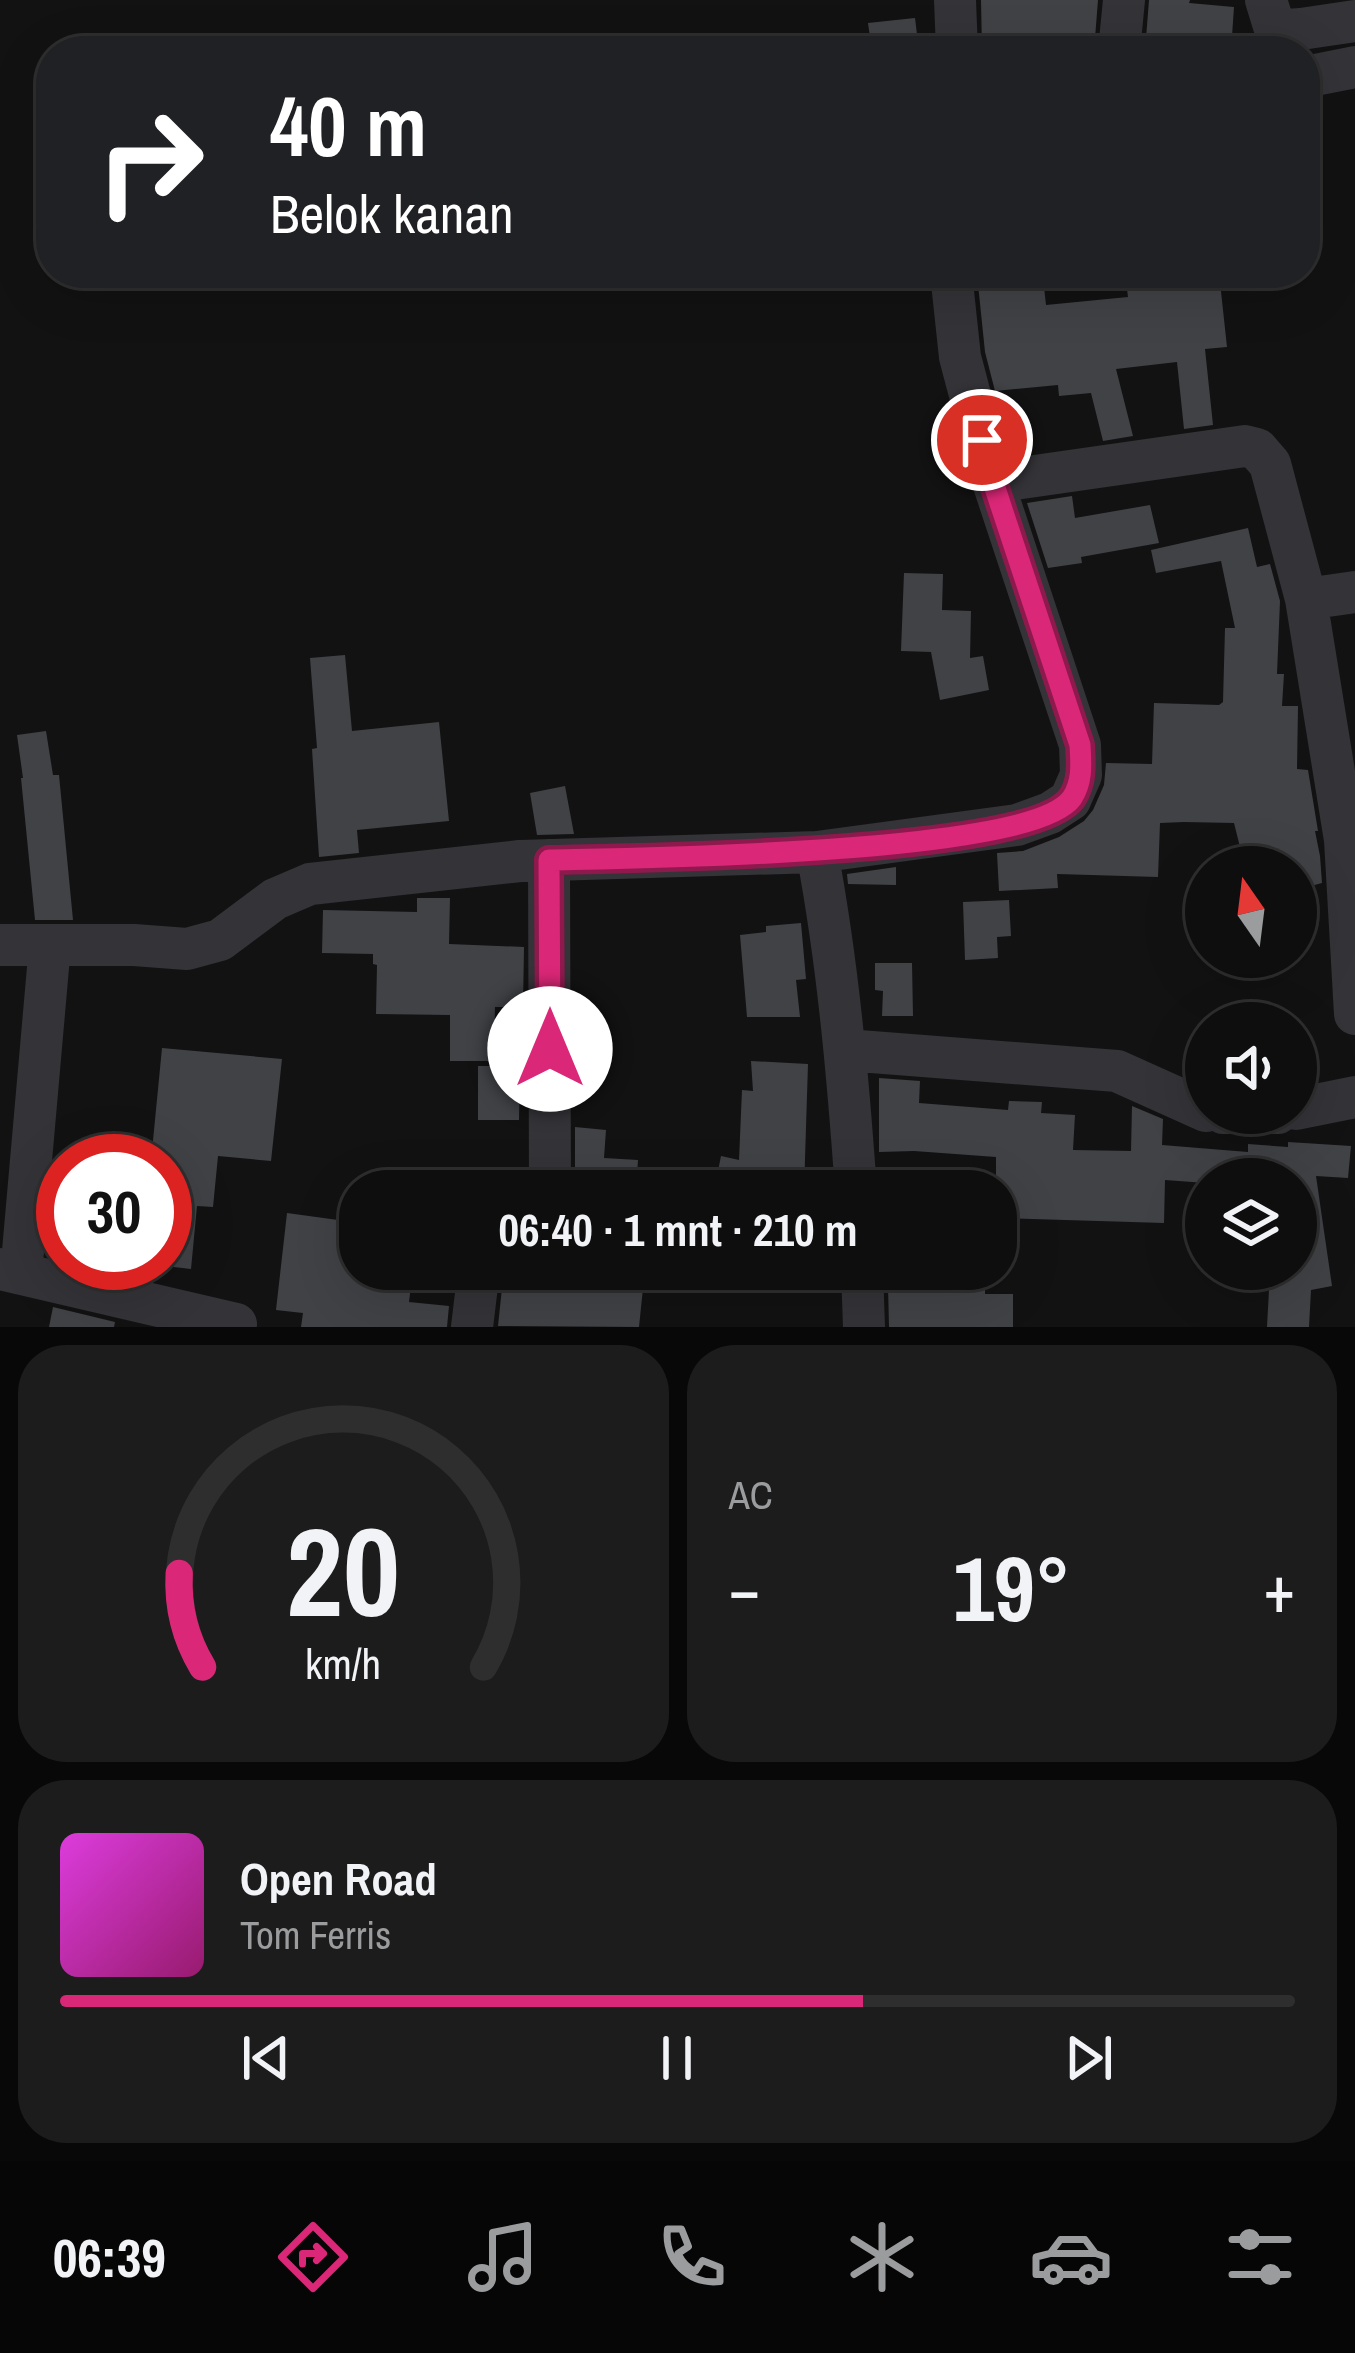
<!DOCTYPE html>
<html lang="id">
<meta charset="utf-8">
<style>
body{margin:0;font-family:"Archivo Narrow",sans-serif;background:#1c1c1c;color:#f1f3f6;height:100vh;display:flex;flex-direction:column;font-size:45px;white-space:nowrap}
*{box-sizing:border-box;margin:0}
p{font-size:39px;color:#9b9c9e}
.icon{flex:none;width:66px;height:66px;fill:none;stroke:currentColor;stroke-width:2;stroke-linecap:round;stroke-linejoin:round}
.map{position:relative;height:1327px;overflow:hidden}
.sheet{display:flex;flex-direction:column;gap:18px;padding:18px;background:#080808;flex:1}
.sheet>*{flex:none}
.hud{position:absolute;left:36px;top:36px;width:1284px;height:252px;border-radius:48px;box-shadow:0 12px 48px #0002,0 0 0 3px #2e2e2e;background:#202124;color:#fff;overflow:hidden}
.needle{width:78px;rotate:346deg}
.tools{position:absolute;left:1185px;top:846px;display:grid;gap:24px}
.tools a{display:grid;place-items:center;width:132px;height:132px;border-radius:50%;background:#0e0e0e;box-shadow:0 12px 48px #0002,0 0 0 3px #2e2e2e;font-size:60px}
.speed{position:absolute;left:36px;top:1134px;display:flex;gap:24px;font-size:60px;font-weight:700;text-align:center}
.speed>*{display:grid;place-content:center;width:156px;height:156px;border-radius:50%;background:#0e0e0e;box-shadow:0 12px 48px #0002,0 0 0 3px #2e2e2e;line-height:1}
.speed .limit{border:18px solid #d22;background:#fff;color:#111}
.pin{position:absolute;display:grid;place-items:center;width:102px;height:102px;color:#fff;margin:-51px;border:6px solid #fff;border-radius:50%;box-shadow:0 3px 12px #0007}
.me{position:absolute;width:132px;margin:-66px;rotate:0deg;stroke-linejoin:round;filter:drop-shadow(0 0 9px #0008)}
.turn{display:flex;align-items:center;gap:42px;height:252px;padding:0 36px;font-size:54px}
.turn .icon{width:156px;height:156px;stroke-width:2.5}
.turn b{display:block;font-size:84px;line-height:102px}
.big{font-size:90px;font-weight:700;line-height:1.1}
.sheet .tile{flex:1;display:flex;flex-direction:column;justify-content:center;gap:18px;min-width:0;padding:0 42px;border-radius:48px;background:#1c1c1c}
.sheet .dial{align-items:center;gap:0}
.dial svg{height:312px;overflow:visible;fill:none;stroke:#2e2e2e;stroke-width:7;stroke-linecap:round;text-anchor:middle}
.dial text{fill:#f1f3f6;stroke:none}
.song{display:flex;align-items:center;gap:36px}
.cover{width:144px;height:144px;border-radius:18px;background:linear-gradient(135deg,hsl(300 70% 55%),hsl(320 70% 35%))}
.played{height:12px;border-radius:6px;background:linear-gradient(90deg,#db2777 65%,#2e2e2e 65%)}
.keys{display:flex;justify-content:space-around;direction:ltr}
.heat{display:flex;justify-content:space-between;align-items:center;font-size:66px;direction:ltr}
.sheet .tiles{flex:1;display:grid;gap:18px;grid-template-columns:1fr 1fr}
.tile:last-child{grid-column:span 2}
.trip{position:absolute;left:339px;top:1170px;width:678px;height:120px;border-radius:48px;background:#0e0e0e;box-shadow:0 12px 48px #0002,0 0 0 3px #2e2e2e;font-weight:700;line-height:120px;text-align:center}
.menu{display:flex;height:192px;justify-content:space-around;align-items:center;background:#060606;color:#9b9c9e}
.menu .icon{width:84px;height:84px}
.menu .current{color:#db2777}
.menu b{font-size:54px;color:#f1f3f6}
.map>svg:first-child{display:block}
.building{fill:#404246}
.lines{fill:none;stroke-linecap:round;stroke-linejoin:round}
.minor{stroke:#333338;stroke-width:42}
.route-casing{stroke:#8e194d;stroke-width:30}
.route{stroke:#db2777;stroke-width:21}
</style>
<div class="map">
<svg width="1355" height="1327" viewBox="0 0 1355 1327">
<rect width="100%" height="100%" fill="#121213"/>
<!-- building -->
<path class="building" d="M981,0H1098L1094,51H982Z
M1149,0H1190L1189,3L1234,7L1231,51L1186,48L1185,51H1145Z
M915,18L919,51H872L868,23Z
M1125,273H1219L1227,347L1205,349L1213,425L1184,429L1177,362L1116,369L1133,436L1103,441L1091,393L1059,396L1058,385L995,391L985,352L978,284L1043,278L1046,305L1128,297Z
M1072,496L1075,518L1150,505L1159,543L1081,557L1082,563L1048,568L1027,503Z
M1248,528L1257,567L1270,564L1280,601L1277,674H1284L1282,706H1298L1297,769L1308,770L1318,831H1315L1320,856L1322,883L1296,890V867H1245L1234,823L1184,822L1160,823L1158,877L1057,874L1058,888L999,891L997,853L1023,851L1059,837L1084,821L1093,810L1104,785L1106,763L1152,764L1154,703L1219,705L1223,702L1225,628H1235L1221,561L1156,573L1151,550Z
M904,573L943,574L942,610L971,611L970,658L983,656L989,690L940,700L931,652L901,651Z
M345,655L352,731L439,722L449,821L357,830L359,853L319,857L312,749L317,748L310,658Z
M46,731L53,775H59L73,920H35L21,778H23L17,735Z
M565,786L574,834L537,835L530,793Z
M896,867V885L848,884L847,874Z
M417,898H450L449,944L524,947L523,1007H495L494,1061H450V1015L376,1014L377,965L373,964V954L322,953L323,910L417,912Z
M1009,900L1011,936L997,937L998,958L965,960L963,902Z
M801,923L806,979L796,980L800,1017H747L740,935L766,932V926Z
M875,963H912L913,1016H882L883,991L875,990Z
M162,1048L282,1059L271,1161L218,1156L213,1207L197,1206L191,1269L165,1266V1161H151Z
M751,1061L808,1064L804,1191H714L721,1156L739,1160L742,1090L753,1091Z
M478,1066H520L519,1120H478Z
M879,1078L920,1081L919,1103L1008,1110L1009,1101L1042,1102L1041,1113L1075,1115L1073,1150L1131,1151L1132,1106L1163,1119L1162,1145L1248,1152V1144L1288,1147V1142L1351,1146L1348,1178L1316,1176L1332,1286L1311,1290L1309,1327H1267L1269,1290L1266,1269H1296V1179H1206V1183L1165,1180L1164,1223L996,1218V1157L914,1151L879,1152Z
M575,1127L606,1130L604,1158L638,1160L636,1191H575Z
M287,1213L360,1223V1269H413L409,1302L449,1306L447,1327H301L303,1313L276,1310Z
M504,1269H645L639,1327L498,1326Z
M985,1270V1294H1013V1327H889L888,1286L913,1285L912,1272Z
M53,1307L115,1322L114,1327H49Z"/>
<g class="lines">
<!-- minor -->
<path class="minor" d="M955,0L957,51
M1266,0L1274,26L1286,30L1301,29L1355,21
M1119,51L1124,0
M1305,77L1355,67
M993,482L1245,446L1257,449L1270,464L1306,599L1355,592
M1306,599L1345,840L1355,1014
M817,852C838,964 848,1077 856,1191
M549,860L550,1191
M0,945H134L187,949L220,940L275,899L310,884L520,861L817,852L1017,825L1050,813L1070,800L1081,775L1080,745L993,482L960,357L951,273
M846,1050L1117,1071L1206,1111
M1296,1109L1355,1097
M1223,1113H1278
M0,1269L236,1324L235,1327
M862,1269L864,1327
M21,1274L50,945
M472,1327L479,1269"/>
</g>
<g class="lines">
<!-- route casing -->
<g class="route-casing">
<path id="route" d="M550,1049L549,860C631,858 1031,855 1072,798C1083,781 1081,763 1080,745L993,482L982,440"/>
</g>
<!-- route -->
<use href="#route" class="route"/>
</g>
</svg>
<div class="tools">
<a><svg class="needle" viewBox="-14 -14 28 28"><path d="M0-13l5 13h-10z" fill="#e53935"/><path d="M0 13l5-13h-10z" fill="#9b9c9e"/></svg></a>
<a><svg class="icon" aria-label="sound" viewBox="0 0 24 24"><path d="M4 9h4l5-4v14l-5-4H4zM17 9q2 3 0 6"/></svg></a>
<a><svg class="icon" aria-label="layers" viewBox="0 0 24 24"><path d="M12 4l9 5-9 5-9-5zM3 14l9 5 9-5"/></svg></a>
</div>
<div class="speed"><div class="limit">30</div></div>
<div class="pin" style="left:982px;top:440px;background:#d93025"><svg class="icon" aria-label="arrive" viewBox="0 0 24 24"><path d="M6 21V4h12l-3 4 3 4H6"/></svg></div>
<svg class="me" style="left:550px;top:1049px" viewBox="-20 -20 40 40"><circle r="19" fill="#fff"/><path d="M0-13L10 11 0 6-10 11z" fill="#db2777"/></svg>
<div class="trip">06:40 · 1 mnt · 210 m</div>
<div class="hud">
<div class="turn"><svg class="icon" aria-label="right" viewBox="0 0 24 24"><path d="M7 20v-9h11M14 6l5 5-5 5"/></svg><div><b>40 m</b>Belok kanan</div></div>
</div>
</div>
<section class="sheet">
<div class="tiles">
<div class="tile dial"><svg viewBox="0 0 100 80">
<path d="M14 69A42 42 0 1 1 86 69"/>
<path d="M14 69A42 42 0 0 1 8 45" stroke="#db2777"/>
<text x="50" y="56" font-size="32" font-weight="700">20</text>
<text x="50" y="72" font-size="11">km/h</text>
</svg></div>
<div class="tile"><p>AC</p>
<div class="heat"><a>−</a><b class="big">19°</b><a>+</a></div>
</div>
<div class="tile">
<div class="song"><i class="cover"></i><div><b>Open Road</b><p>Tom Ferris</p></div></div>
<div class="played"></div>
<div class="keys"><svg class="icon" aria-label="previous" viewBox="0 0 24 24"><path d="M18 5L8 12l10 7zM5 5v14"/></svg><svg class="icon" aria-label="pause" viewBox="0 0 24 24"><path d="M8 5v14M16 5v14"/></svg><svg class="icon" aria-label="next" viewBox="0 0 24 24"><path d="M6 5l10 7-10 7zM19 5v14"/></svg></div>
</div>
</div>
</section>
<nav class="menu">
<b>06:39</b>
<svg class="icon current" aria-label="directions" viewBox="0 0 24 24"><path d="M12 3l9 9-9 9-9-9zM9 14v-3h6M13 9l2 2-2 2"/></svg>
<svg class="icon" aria-label="music" viewBox="0 0 24 24"><path d="M9 18V5l10-2v13"/><circle cx="6" cy="18" r="3"/><circle cx="16" cy="16" r="3"/></svg>
<svg class="icon" aria-label="phone" viewBox="0 0 24 24"><path d="M5 4h4l2 5-3 2q2 4 5 5l2-3 5 2v4C11 20 4 13 5 4z"/></svg>
<svg class="icon" aria-label="climate" viewBox="0 0 24 24"><path d="M12 3v18M4 7l16 10M4 17L20 7"/></svg>
<svg class="icon" aria-label="car" viewBox="0 0 24 24"><path d="M5 17H2v-5l4-1 3-4h7l3 4 3 1v5h-3M9 17h6M6 11h13"/><circle cx="7" cy="17" r="2"/><circle cx="17" cy="17" r="2"/></svg>
<svg class="icon" aria-label="filters" viewBox="0 0 24 24"><path d="M4 7h16M4 17h16"/><circle cx="9" cy="7" r="2"/><circle cx="15" cy="17" r="2"/></svg>
</nav>
